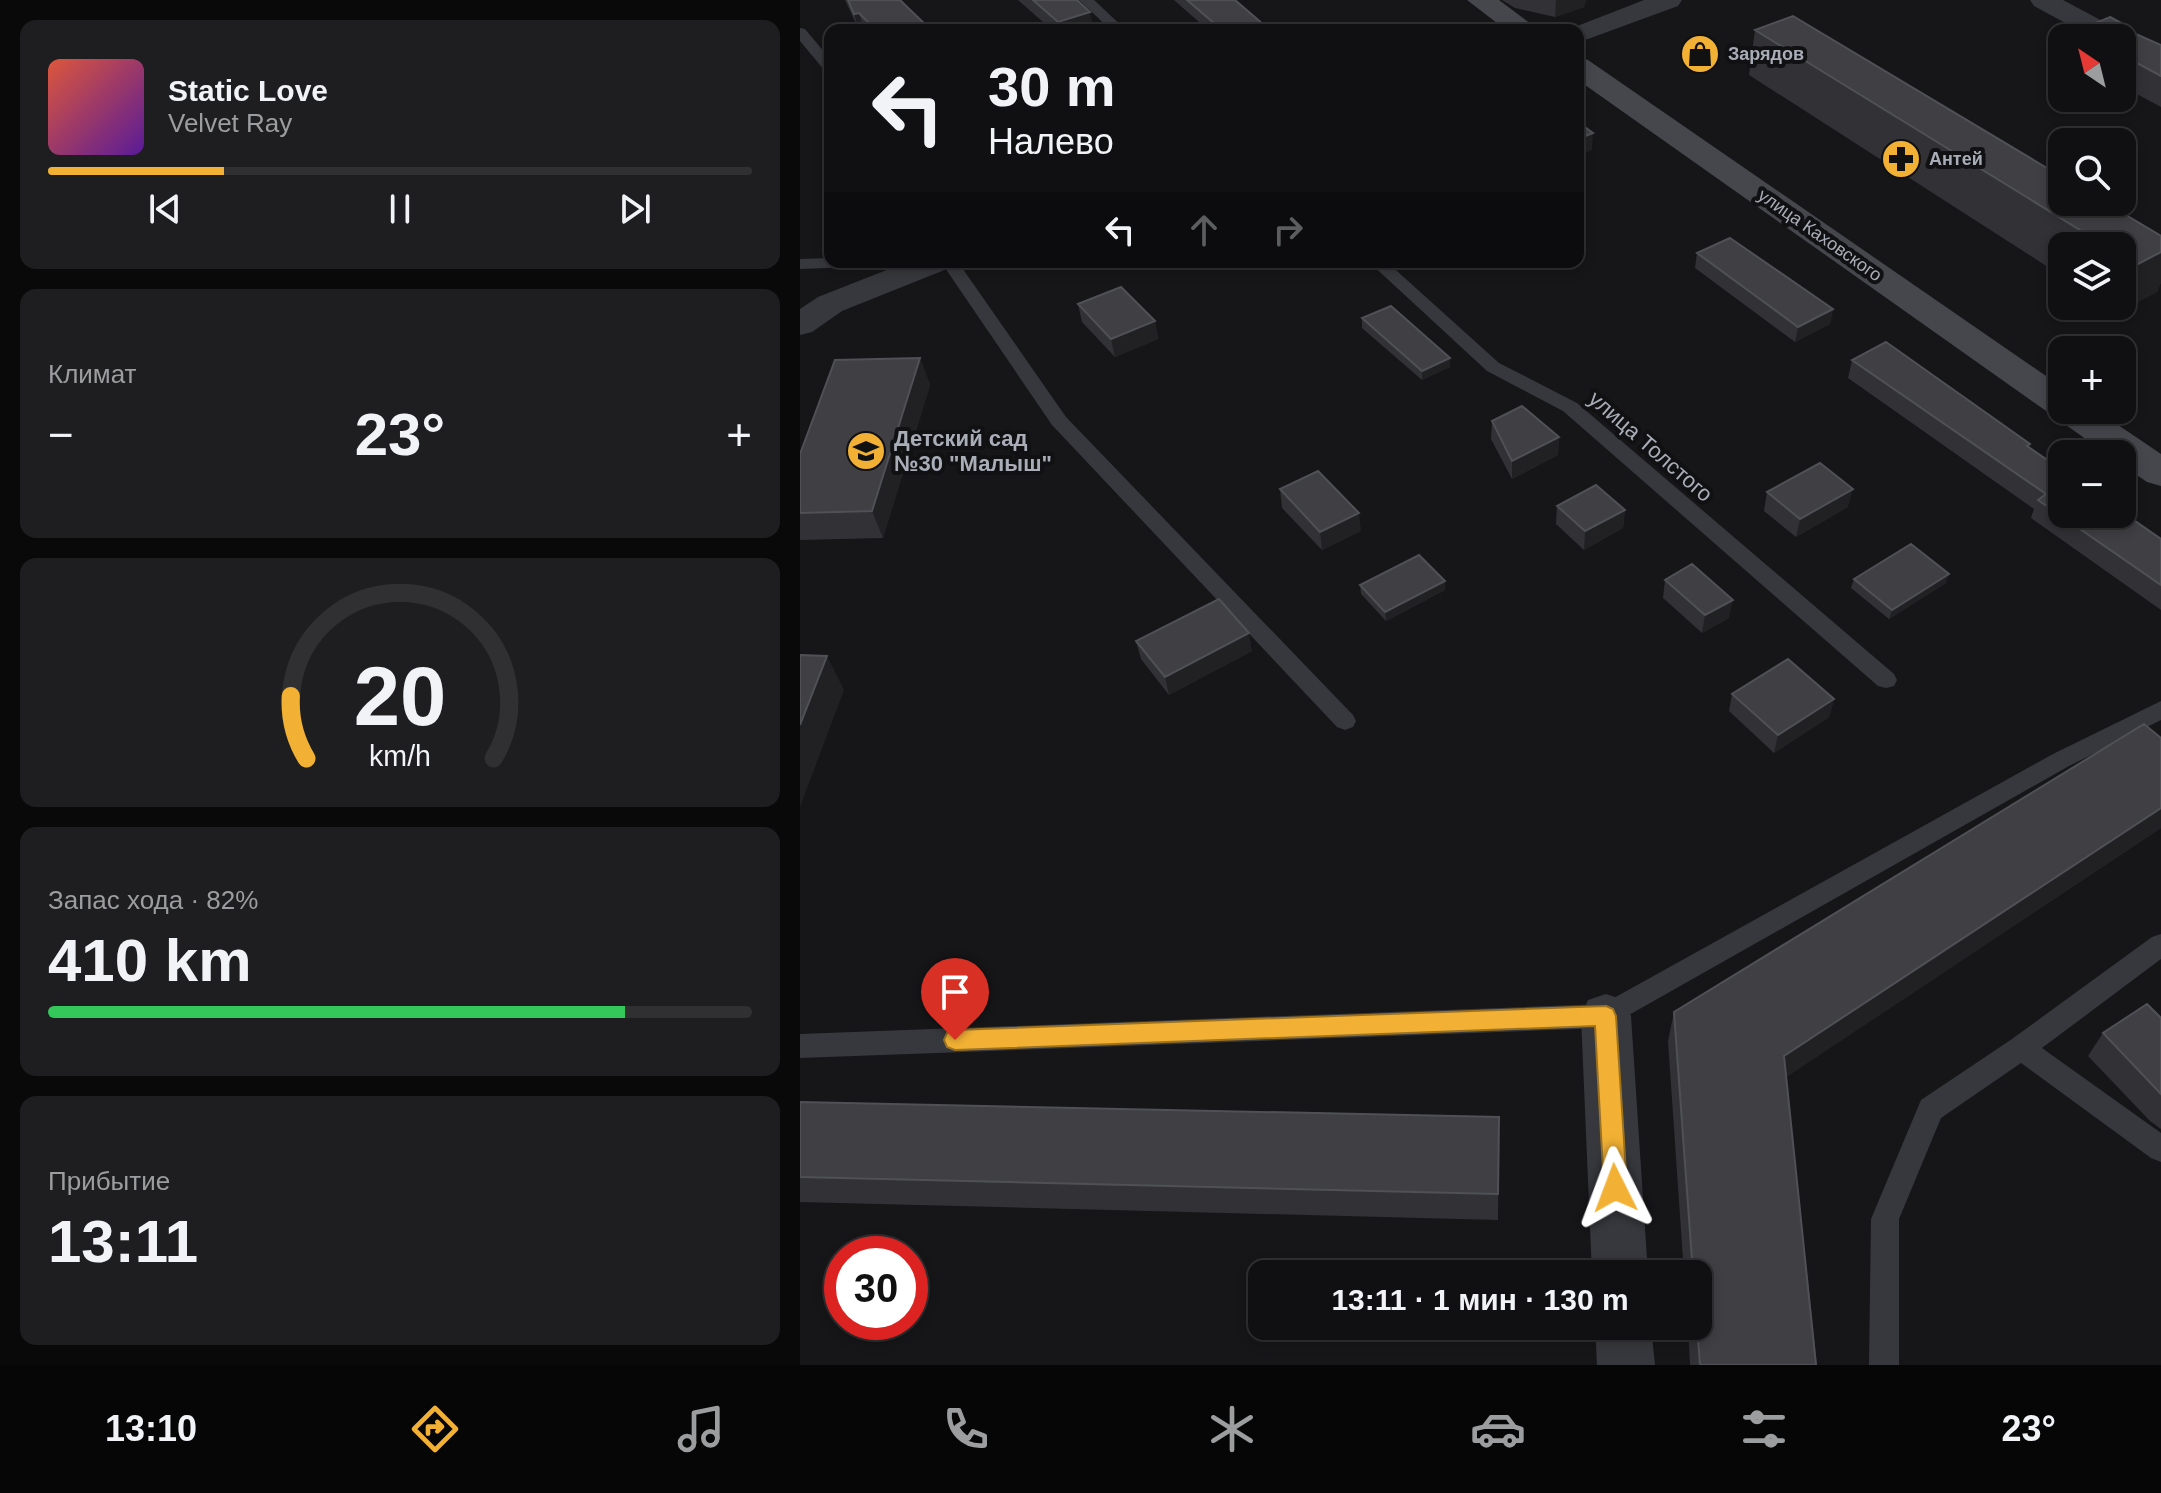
<!DOCTYPE html>
<html lang="ru">
<meta charset="utf-8">
<style>
body{margin:0;font-family:Helvetica,sans-serif;background:#1e1e20;color:#f1f3f6;height:100vh;display:flex;flex-direction:column;font-size:30px;white-space:nowrap}
*{box-sizing:border-box;margin:0}
p{font-size:26px;color:#9c9d9f}
.icon{flex:none;width:44px;height:44px;fill:none;stroke:currentColor;stroke-width:2;stroke-linecap:round;stroke-linejoin:round}
.map{position:relative;flex:1;overflow:hidden}
.panel{display:flex;flex-direction:column;gap:20px;padding:20px;background:#09090a;width:800px}
.panel>*{flex:none}
.banner{position:absolute;left:24px;top:24px;width:760px;height:244px;border-radius:16px;box-shadow:0 4px 12px #0003,0 0 0 2px #303032;background:#101012;color:#f1f3f6;overflow:hidden}
.needle{width:52px;rotate:325deg}
.controls{position:absolute;left:1248px;top:24px;display:grid;gap:16px}
.controls a{display:grid;place-items:center;width:88px;height:88px;border-radius:16px;background:#101012;box-shadow:0 4px 12px #0003,0 0 0 2px #303032;font-size:40px}
.speed{position:absolute;left:24px;top:1236px;display:flex;gap:16px;font-size:40px;font-weight:700;text-align:center}
.speed>*{display:grid;place-content:center;width:104px;height:104px;border-radius:50%;background:#101012;box-shadow:0 4px 12px #0003,0 0 0 2px #303032;line-height:1}
.speed .limit{border:12px solid #d22;background:#fff;color:#111}
.pin{position:absolute;display:grid;place-items:center;width:68px;height:68px;color:#fff;margin:-82px -34px;border-radius:50% 50% 50% 0;rotate:-45deg;box-shadow:0 0 8px #0007}
.pin .icon{rotate:45deg}
.me{position:absolute;width:88px;margin:-44px;rotate:357deg;stroke-linejoin:round;filter:drop-shadow(0 0 6px #0008)}
.turn{display:flex;align-items:center;gap:28px;height:168px;padding:0 32px;font-size:36px}
.turn .icon{width:104px;height:104px;stroke-width:2.5}
.turn b{display:block;font-size:56px;line-height:68px}
.lanes{display:flex;align-items:center;height:76px;padding:0 32px;background:#0003;justify-content:center;gap:40px;direction:ltr}
.lanes .off{opacity:.35}
.big{font-size:60px;font-weight:700;line-height:1.1}
.panel .card{flex:1;display:flex;flex-direction:column;justify-content:center;gap:12px;min-width:0;padding:0 28px;border-radius:16px;background:#1e1e20}
.panel .dial{align-items:center;gap:0}
.dial svg{height:208px;overflow:visible;fill:none;stroke:#303032;stroke-width:7;stroke-linecap:round;text-anchor:middle}
.dial text{fill:#f1f3f6;stroke:none}
.song{display:flex;align-items:center;gap:24px}
.cover{width:96px;height:96px;border-radius:12px;background:linear-gradient(135deg,hsl(10 70% 55%),hsl(270 70% 35%))}
.played{height:8px;border-radius:4px;background:linear-gradient(90deg,#f2b134 25%,#303032 25%)}
.keys{display:flex;justify-content:space-around;direction:ltr}
.heat{display:flex;justify-content:space-between;align-items:center;font-size:44px;direction:ltr}
.charge{height:12px;border-radius:6px;background:linear-gradient(90deg,#34c759 82%,#303032 0)}
.trip{position:absolute;left:448px;top:1260px;width:464px;height:80px;border-radius:16px;background:#101012;box-shadow:0 4px 12px #0003,0 0 0 2px #303032;font-weight:700;line-height:80px;text-align:center}
.tab-bar{display:flex;height:128px;justify-content:space-around;align-items:center;background:#060607;color:#9c9d9f}
.tab-bar .icon{width:56px;height:56px}
.tab-bar .selected{color:#f2b134}
.tab-bar b{font-size:36px;color:#f1f3f6}
main{display:flex;flex:1;min-height:0}
.map>svg:first-child{display:block}
.lines{fill:none;stroke-linecap:round;stroke-linejoin:round}
.service{fill:#37383d;fill-rule:evenodd}
.minor{fill:#37383d;fill-rule:evenodd}
.secondary{fill:#45474d;fill-rule:evenodd}
.wall{fill:#323236}
.shaded-wall{fill:#212124}
.building{fill:#3f3f44;stroke:#4f5156;stroke-width:2}
.route{fill:#f2b134;stroke:#9d7322;stroke-width:2}
.labels{text-anchor:middle;stroke-width:8;stroke-linejoin:round;paint-order:stroke}
.far-poi-label{font-size:18px;font-weight:bold;fill:#a8adb8;stroke:#111113;text-anchor:start}
.far-street-label{font-size:18px;fill:#a8adb8;stroke:#111113}
.poi-label{font-size:22px;font-weight:bold;fill:#a8adb8;stroke:#111113;text-anchor:start}
.street-label{font-size:22px;fill:#a8adb8;stroke:#111113}
</style>
<main>
<section class="panel">
<div class="card">
<div class="song"><i class="cover"></i><div><b>Static Love</b><p>Velvet Ray</p></div></div>
<div class="played"></div>
<div class="keys"><svg class="icon" aria-label="previous" viewBox="0 0 24 24"><path d="M18 5L8 12l10 7zM5 5v14"/></svg><svg class="icon" aria-label="pause" viewBox="0 0 24 24"><path d="M8 5v14M16 5v14"/></svg><svg class="icon" aria-label="next" viewBox="0 0 24 24"><path d="M6 5l10 7-10 7zM19 5v14"/></svg></div>
</div>
<div class="card"><p>Климат</p>
<div class="heat"><a>−</a><b class="big">23°</b><a>+</a></div>
</div>
<div class="card dial"><svg viewBox="0 0 100 80">
<path d="M14 69A42 42 0 1 1 86 69"/>
<path d="M14 69A42 42 0 0 1 8 45" stroke="#f2b134"/>
<text x="50" y="56" font-size="32" font-weight="700">20</text>
<text x="50" y="72" font-size="11">km/h</text>
</svg></div>
<div class="card"><p>Запас хода · 82%</p><b class="big">410 km</b><div class="charge"></div></div>
<div class="card"><p>Прибытие</p><b class="big">13:11</b></div>
</section>
<div class="map">
<svg width="1361" height="1365" viewBox="0 0 1361 1365">
<rect width="100%" height="100%" fill="#161618"/>
<g class="lines">
<!-- service -->
<path class="service" d="M279,0H294L326,30H311Z
M0,28L5,29L30,59V72L25,71L0,41Z
M30,258V262H61L53,267L0,269V259Z
M141,262H158L266,417L553,715L556,721L553,727L545,730L537,727L252,425Z
M569,262H587L699,363L777,403L1094,674L1097,680L1094,686L1086,688L1078,686L763,411L687,371Z
M1361,701V720L1269,766L806,1028L0,1058V1034L803,1004L1253,754Z
M1361,934V959L1242,1048L1361,1133V1162L1351,1158L1221,1063L1141,1118L1099,1219V1365H1069L1071,1219L1121,1100L1212,1039L1352,937Z"/>
<!-- minor -->
<path class="minor" d="M844,0H882L878,6L788,39L778,41V30H767Z
M1230,0H1263L1323,32L1327,38L1322,44V38H1293L1234,6Z
M107,262H152L147,269L42,311L12,332L0,335V309L18,297Z
M806,994L824,1000L831,1016L848,1274H792L781,1016L788,1000Z
M795,1326H851L855,1365H797Z"/>
<!-- secondary -->
<path class="secondary" d="M667,0H699L739,30H706Z
M778,57L788,60L1262,387V410H1296L1361,454V486L1347,482L1322,465V454H1307L778,80Z"/>
</g>
<!-- wall -->
<path class="wall" d="M45,0H100L131,30H59Z
M218,0H277L294,29L290,30H252Z
M374,0H435L470,30H408Z
M702,0H786L784,7L755,17L715,8Z
M955,30L1361,236V282L1357,292L1318,312L1309,306H1322V246H1262V276L949,75Z
M1276,31H1329L1361,45V107L1322,86V38H1274Z
M897,253L1033,309L1030,324L995,342L895,268Z
M278,304L355,321L358,339L315,357L282,322Z
M562,318L650,358V367L622,380L562,328Z
M120,358L130,385L83,538L0,540V454Z
M1052,360L1229,447L1361,539V610L1231,518L1234,509L1048,378Z
M692,421L759,437L758,455L712,479L691,439Z
M480,489L561,531L522,550L482,508Z
M967,492L1048,507L996,537L964,511Z
M757,506L825,510L823,528L784,550L756,524Z
M1054,579L1146,583L1089,619L1051,588Z
M865,580L929,618L902,633L863,598Z
M560,585L645,590L586,621L561,594Z
M336,641L452,651L369,695L341,659Z
M932,694L1034,699L1029,717L974,753L929,711Z
M1361,738V828L986,1077L1017,1365H890L888,1326H898V1274H884L868,1041L874,1012Z
M1361,1018V1129L1350,1121L1288,1056L1303,1033Z
M0,1102L699,1117L698,1220L0,1202Z"/>
<!-- shaded-wall -->
<path class="shaded-wall" d="M756,0H786L784,7L755,17Z
M290,12L294,29L290,30H260L258,22Z
M59,13L64,30H59L54,14Z
M793,133L792,150L778,156V139Z
M1361,252V282L1357,292L1318,312L1320,306H1322V302L1336,265Z
M717,262H729L716,268Z
M1033,309L1030,324L995,342L998,327Z
M355,321L358,339L315,357L311,339Z
M120,358L130,385L83,538L72,511Z
M650,358V367L622,380V371Z
M759,437L758,455L712,479V461Z
M1053,489L1048,507L996,537L1000,519Z
M825,510L823,528L784,550L785,531Z
M559,513L561,531L522,550L520,532Z
M1149,574L1146,583L1089,619L1092,610Z
M645,581V590L586,621L585,612Z
M933,600L929,618L902,633L905,615Z
M449,633L452,651L369,695L365,677Z
M27,656L44,690L0,807V725Z
M1034,699L1029,717L974,753L978,735Z
M1361,808V828L974,1085L984,1056Z"/>
<!-- building -->
<path class="building" d="M48,0H100L131,30H76L59,13L54,14Z
M233,0H277L290,12L258,22Z
M387,0H435L470,30H422Z
M993,16L1262,177V202H1304L1361,236V252L1336,265L1322,256V246H1306L955,30Z
M1310,17L1327,26L1329,31L1361,45V76L1322,55V38H1290L1276,31Z
M778,122L793,133L778,139Z
M930,238L1033,309L998,327L897,253Z
M321,287L355,321L311,339L278,304Z
M591,306L650,358L622,371L562,318Z
M1086,342L1230,444L1227,446L1262,470V514H1322V512L1361,539V585L1238,500L1246,494L1052,360Z
M120,358L72,511L0,513V454L35,360Z
M722,406L759,437L712,461L692,421Z
M1020,463L1053,489L1000,519L967,492Z
M518,471L559,513L520,532L480,489Z
M796,485L825,510L785,531L757,506Z
M1111,544L1149,574L1092,610L1054,579Z
M619,555L645,581L585,612L560,585Z
M892,564L933,600L905,615L865,580Z
M419,599L449,633L365,677L336,641Z
M0,655L27,656L0,725Z
M988,659L1034,699L978,735L932,694Z
M1344,724L1361,738V808L984,1056L1016,1365H900L897,1326H898V1274H893L874,1012Z
M1347,1004L1361,1018V1094L1303,1033Z
M0,1102L699,1117L698,1194L0,1177Z"/>
<!-- route -->
<path class="route" d="M806,1006L813,1009L816,1016L827,1188L824,1196L815,1199L807,1196L804,1188L795,1026L155,1050L147,1047L144,1040L147,1033L155,1030Z"/>
<!-- icons -->
<defs>
<g id="shop-disc" transform="scale(2)"><circle r="9.5" fill="#f2b134" stroke="#111113"/><path d="M-5-2.5h2.3a2.7 3.5 0 0 1 5.4 0H5L5.5 6h-11ZM-1.5-2.5h3a1.5 2.3 0 0 0-3 0Z" fill="#111"/></g>
<g id="pharmacy-disc" transform="scale(2)"><circle r="9.5" fill="#f2b134" stroke="#111113"/><path d="M-2-6h4v4h4v4h-4v4h-4v-4h-4v-4h4Z" fill="#111"/></g>
<g id="school-disc" transform="scale(2)"><circle r="9.5" fill="#f2b134" stroke="#111113"/><path d="M0-5L7-2L0 1L-7-2ZM-4 1L0 2.5L4 1V4Q0 6-4 4Z" fill="#111"/></g>
</defs>
<g fill-rule="evenodd">
<use href="#shop-disc" x="900" y="54"/>
<use href="#pharmacy-disc" x="1101" y="159"/>
<use href="#school-disc" x="66" y="451"/>
</g>
<g class="labels">
<!-- far-poi labels -->
<g class="far-poi-label">
<text x="928" y="60">Зарядов</text>
<text x="1129" y="165">Антей</text>
</g>
<!-- far-street labels -->
<g class="far-street-label">
<text transform="translate(1020 235) rotate(35)" y="6">улица Каховского</text>
</g>
<!-- poi labels -->
<g class="poi-label">
<text x="94" y="446">Детский сад<tspan x="94" dy="25">№30 "Малыш"</tspan></text>
</g>
<!-- street labels -->
<g class="street-label">
<text transform="translate(851 446) rotate(41)" y="8">улица Толстого</text>
</g>
</g>
</svg>
<div class="controls">
<a><svg class="needle" viewBox="-14 -14 28 28"><path d="M0-13l5 13h-10z" fill="#e53935"/><path d="M0 13l5-13h-10z" fill="#9c9d9f"/></svg></a>
<a><svg class="icon" aria-label="search" viewBox="0 0 24 24"><circle cx="10" cy="10" r="6"/><path d="M15 15l6 6"/></svg></a>
<a><svg class="icon" aria-label="layers" viewBox="0 0 24 24"><path d="M12 4l9 5-9 5-9-5zM3 14l9 5 9-5"/></svg></a>
<a>+</a>
<a>−</a>
</div>
<div class="speed"><div class="limit">30</div></div>
<div class="pin" style="left:155px;top:1040px;background:#d93025"><svg class="icon" aria-label="arrive" viewBox="0 0 24 24"><path d="M6 21V4h12l-3 4 3 4H6"/></svg></div>
<svg class="me" style="left:815px;top:1188px" viewBox="-20 -20 40 40"><path d="M0-17L14 15 0 8-14 15z" fill="#f2b134" stroke="#fff" stroke-width="4"/></svg>
<div class="trip">13:11 · 1 мин · 130 m</div>
<div class="banner">
<div class="turn"><svg class="icon" aria-label="left" viewBox="0 0 24 24"><path d="M17 20v-9H6M10 6l-5 5 5 5"/></svg><div><b>30 m</b>Налево</div></div>
<div class="lanes"><svg class="icon" aria-label="left" viewBox="0 0 24 24"><path d="M17 20v-9H6M10 6l-5 5 5 5"/></svg><svg class="icon off" aria-label="ahead" viewBox="0 0 24 24"><path d="M12 20V5M6 11l6-6 6 6"/></svg><svg class="icon off" aria-label="right" viewBox="0 0 24 24"><path d="M7 20v-9h11M14 6l5 5-5 5"/></svg></div>
</div>
</div>
</main>
<nav class="tab-bar">
<b>13:10</b>
<svg class="icon selected" aria-label="directions" viewBox="0 0 24 24"><path d="M12 3l9 9-9 9-9-9zM9 14v-3h6M13 9l2 2-2 2"/></svg>
<svg class="icon" aria-label="music" viewBox="0 0 24 24"><path d="M9 18V5l10-2v13"/><circle cx="6" cy="18" r="3"/><circle cx="16" cy="16" r="3"/></svg>
<svg class="icon" aria-label="phone" viewBox="0 0 24 24"><path d="M5 4h4l2 5-3 2q2 4 5 5l2-3 5 2v4C11 20 4 13 5 4z"/></svg>
<svg class="icon" aria-label="climate" viewBox="0 0 24 24"><path d="M12 3v18M4 7l16 10M4 17L20 7"/></svg>
<svg class="icon" aria-label="car" viewBox="0 0 24 24"><path d="M5 17H2v-5l4-1 3-4h7l3 4 3 1v5h-3M9 17h6M6 11h13"/><circle cx="7" cy="17" r="2"/><circle cx="17" cy="17" r="2"/></svg>
<svg class="icon" aria-label="filters" viewBox="0 0 24 24"><path d="M4 7h16M4 17h16"/><circle cx="9" cy="7" r="2"/><circle cx="15" cy="17" r="2"/></svg>
<b>23°</b>
</nav>
